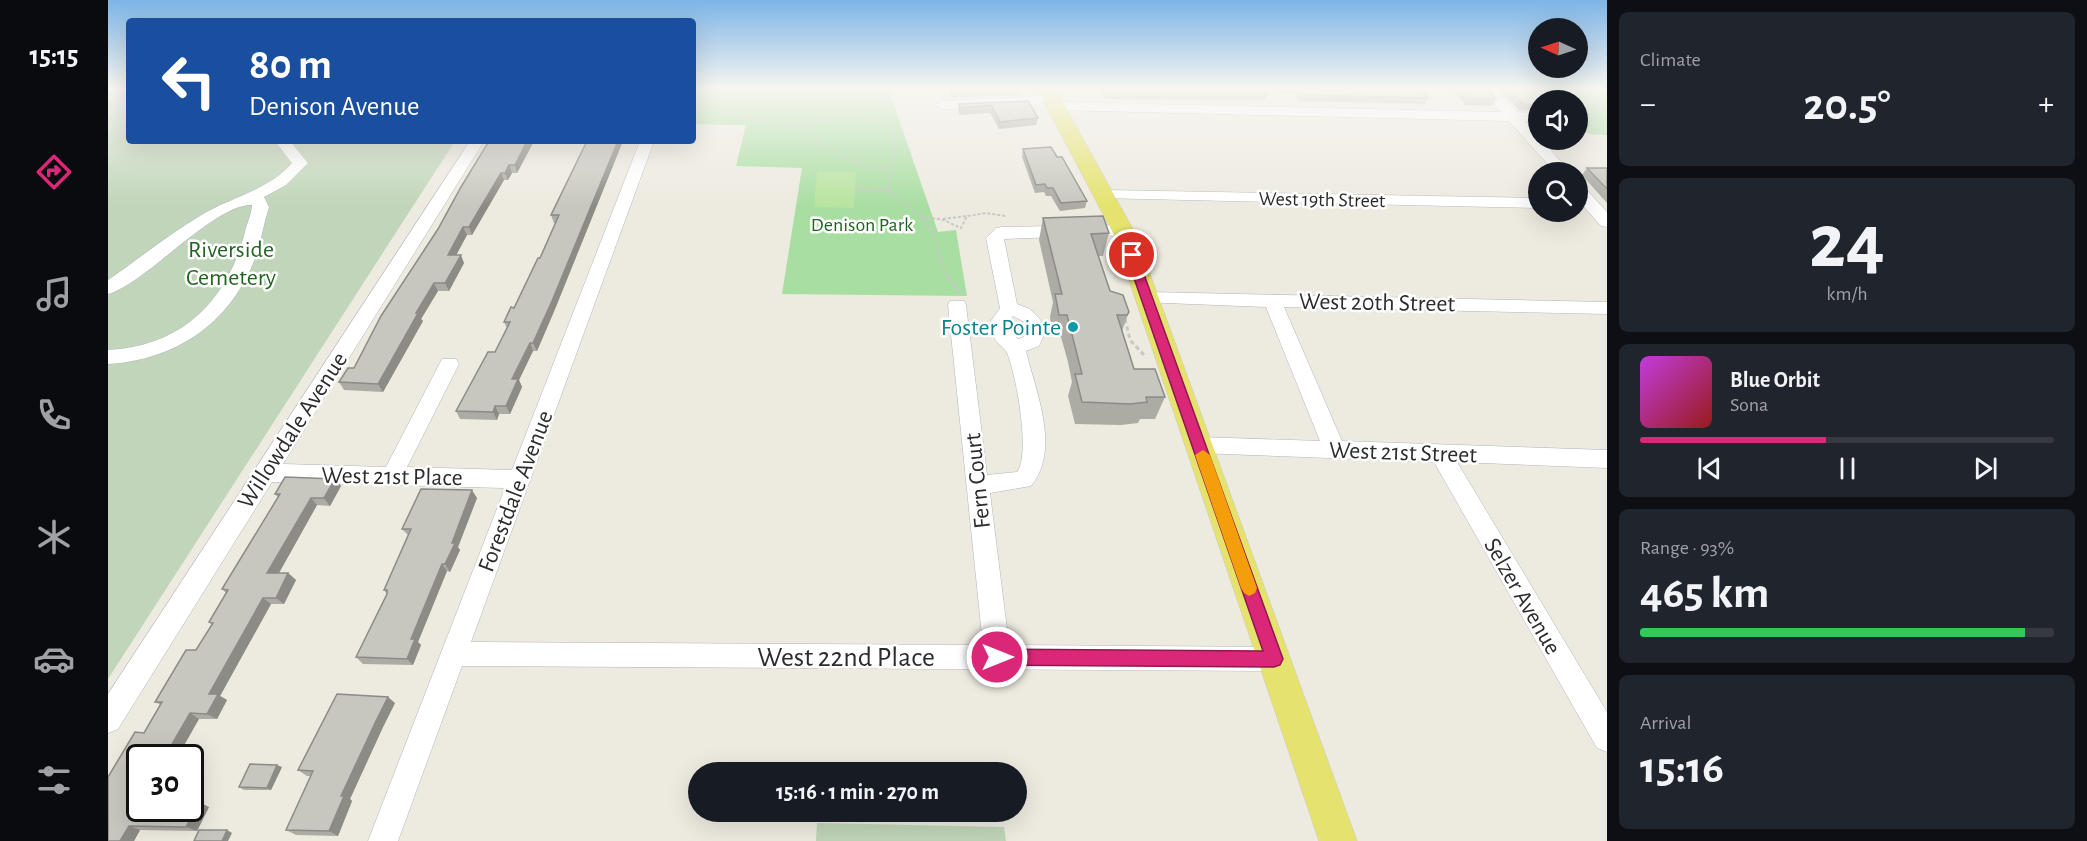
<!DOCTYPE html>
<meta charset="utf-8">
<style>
body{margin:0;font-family:"Alegreya Sans",sans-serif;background:#20242c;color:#f1f3f6;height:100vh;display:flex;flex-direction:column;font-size:22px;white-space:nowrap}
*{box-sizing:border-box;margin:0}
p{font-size:20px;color:#9ea1a6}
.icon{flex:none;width:33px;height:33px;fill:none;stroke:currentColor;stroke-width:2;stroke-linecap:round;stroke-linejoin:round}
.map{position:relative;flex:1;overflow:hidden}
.drawer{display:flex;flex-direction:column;gap:12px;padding:12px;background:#0d0f14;width:480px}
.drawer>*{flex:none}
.hud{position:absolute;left:18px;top:18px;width:570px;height:126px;border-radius:6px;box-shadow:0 6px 24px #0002;background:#1a4fa0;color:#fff;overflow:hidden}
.needle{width:39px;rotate:273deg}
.buttons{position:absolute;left:1420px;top:18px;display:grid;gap:12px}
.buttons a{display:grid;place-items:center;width:60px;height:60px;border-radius:50%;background:#171b24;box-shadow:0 6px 24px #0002;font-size:30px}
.speed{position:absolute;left:18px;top:744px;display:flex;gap:12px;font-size:30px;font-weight:700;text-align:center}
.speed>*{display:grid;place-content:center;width:78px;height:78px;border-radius:50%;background:#171b24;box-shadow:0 6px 24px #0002;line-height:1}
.speed .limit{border:3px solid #111;border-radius:9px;background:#fff;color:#111}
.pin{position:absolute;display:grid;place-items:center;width:51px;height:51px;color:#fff;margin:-26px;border:3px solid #fff;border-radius:50%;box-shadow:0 2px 6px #0007}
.me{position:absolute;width:66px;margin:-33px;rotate:90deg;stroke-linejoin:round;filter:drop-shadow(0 0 4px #0008)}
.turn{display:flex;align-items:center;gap:21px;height:126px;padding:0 24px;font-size:27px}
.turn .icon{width:78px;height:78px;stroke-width:2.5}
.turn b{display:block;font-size:42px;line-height:51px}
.big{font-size:45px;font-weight:600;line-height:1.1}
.drawer .card{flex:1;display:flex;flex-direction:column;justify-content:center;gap:9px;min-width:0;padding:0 21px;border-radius:9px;background:#20242c}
.drawer .dial{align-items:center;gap:0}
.dial b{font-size:78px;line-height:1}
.song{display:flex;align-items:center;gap:18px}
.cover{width:72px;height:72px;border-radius:9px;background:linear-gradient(135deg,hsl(290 70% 55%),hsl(0 70% 35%))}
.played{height:6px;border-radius:3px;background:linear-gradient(90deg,#db2777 45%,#363941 45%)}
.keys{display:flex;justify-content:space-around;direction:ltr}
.heat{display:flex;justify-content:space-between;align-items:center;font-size:33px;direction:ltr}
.charge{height:9px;border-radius:4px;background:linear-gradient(90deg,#34c759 93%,#363941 0)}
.trip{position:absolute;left:580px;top:762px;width:339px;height:60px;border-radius:30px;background:#171b24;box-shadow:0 6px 24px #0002;font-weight:600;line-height:60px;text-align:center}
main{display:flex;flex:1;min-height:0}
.dock{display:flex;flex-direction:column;width:108px;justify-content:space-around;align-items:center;background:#090b0e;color:#9ea1a6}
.dock .icon{width:42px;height:42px}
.dock .selected{color:#db2777}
.dock b{font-size:27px;color:#f1f3f6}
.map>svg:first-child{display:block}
.green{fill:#a9dea2}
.cemetery{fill:#c0d5b9}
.pitch{fill:#b8e49f}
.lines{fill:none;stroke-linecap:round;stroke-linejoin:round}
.minor-casing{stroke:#b4b3be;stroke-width:1}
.major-casing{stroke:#c8c8c8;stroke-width:1}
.path-far1{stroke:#c8c8c8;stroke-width:2;stroke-dasharray:3 2;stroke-linecap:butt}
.path{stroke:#c8c8c8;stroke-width:3;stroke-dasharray:4.5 3;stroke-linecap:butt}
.minor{fill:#fff;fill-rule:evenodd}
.major{fill:#e5e36d;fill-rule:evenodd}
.wall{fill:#acaba4}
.shaded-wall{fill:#8c8b86}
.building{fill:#c8c7bf;stroke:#8c8b86;stroke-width:1.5}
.route{fill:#db2777;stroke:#8e194d;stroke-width:1.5}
.slow{fill:#f59e0b}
.culture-dot{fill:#0f9aa8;stroke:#fff;stroke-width:2}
.labels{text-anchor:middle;stroke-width:5;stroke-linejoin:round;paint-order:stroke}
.far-street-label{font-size:20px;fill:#2c2c2c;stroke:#fff}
.far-park-label{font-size:20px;fill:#226422;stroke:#fff}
.park-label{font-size:24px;fill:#226422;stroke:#fff}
.street-label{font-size:24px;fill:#2c2c2c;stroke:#fff}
.culture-label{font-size:24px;fill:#0d838f;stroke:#fff;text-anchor:end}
.near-street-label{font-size:28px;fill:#2c2c2c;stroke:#fff}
</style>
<main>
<nav class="dock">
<b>15:15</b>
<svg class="icon selected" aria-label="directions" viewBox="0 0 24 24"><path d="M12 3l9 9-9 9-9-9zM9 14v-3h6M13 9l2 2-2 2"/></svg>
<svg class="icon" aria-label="music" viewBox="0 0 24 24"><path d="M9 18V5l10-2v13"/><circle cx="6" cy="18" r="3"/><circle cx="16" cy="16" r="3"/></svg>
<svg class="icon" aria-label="phone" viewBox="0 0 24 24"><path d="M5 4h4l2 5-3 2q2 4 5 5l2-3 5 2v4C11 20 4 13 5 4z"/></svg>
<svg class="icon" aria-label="climate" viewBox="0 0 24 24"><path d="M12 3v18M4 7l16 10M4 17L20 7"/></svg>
<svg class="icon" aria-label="car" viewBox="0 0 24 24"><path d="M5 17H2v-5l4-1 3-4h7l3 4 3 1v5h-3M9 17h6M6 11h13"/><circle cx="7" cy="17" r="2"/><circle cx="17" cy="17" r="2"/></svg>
<svg class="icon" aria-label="filters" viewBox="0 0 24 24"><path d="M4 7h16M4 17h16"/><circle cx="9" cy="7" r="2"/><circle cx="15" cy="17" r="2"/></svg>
</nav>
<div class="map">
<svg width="1499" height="841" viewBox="0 0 1499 841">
<rect width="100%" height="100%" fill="#edeae0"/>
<!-- green -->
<path class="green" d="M585,88H780L830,232L848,230L859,296L674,294L694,168L628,166L638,125L585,124Z
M1434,88H1499V135L1480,134L1470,125V100H1446Z"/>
<!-- cemetery -->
<path class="cemetery" d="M0,88H21V141H347L0,679Z
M709,823L896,827L898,841H708Z"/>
<!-- pitch -->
<path class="pitch" d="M709,172H748L746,208L706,207Z"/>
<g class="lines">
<!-- minor casing -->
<g class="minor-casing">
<path id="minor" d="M1372,88H1387L1409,112L1431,113V121H1417L1462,172H1447L1401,121L949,110L942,106L949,102L1393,112Z
M943,92L950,96C936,111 857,108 834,109L827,105L834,101L928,96Z
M167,141H182L200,163L178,185L156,197L161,207C155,225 153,243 146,261C121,324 67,360 0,364V350C74,346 119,302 137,232C139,223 144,213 144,205C105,204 39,283 0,294V280C31,259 60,235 92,216C122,197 160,191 184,163Z
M362,141H376L175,464L278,467L334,359H348L351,364L299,467L404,470L532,141H546L363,642L875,645L840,305L842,301H856L858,305L879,475L909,472C923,455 908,373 899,353C897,349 893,346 890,343C884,337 884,329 883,321L892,308L878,238L888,228L894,227L999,225L1022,229L1024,233L1016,238L999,235L896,239L909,304L922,309L933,320L931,325L924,326L905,316L901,321L904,334L910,339L916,337L920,328H934L937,333L931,346L918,351C928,393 953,449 923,486L882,493L901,645L1166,647L1175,650L1179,659L1175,668L1166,671L354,666L290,841H260L397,488L164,482L10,729L0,733V694Z
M1470,185L1476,187L1499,212V227L1493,226L1470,200Z
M997,190L1431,198V208L991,198L989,195L991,192Z
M1039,292L1499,302V314L1176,307L1234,441L1499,450V468L1349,462L1499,712V752L1489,748L1326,462L1091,453L1083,451L1080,445L1083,439L1091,437L1212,441L1158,307L1033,302L1030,298L1033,294Z"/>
</g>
<!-- major casing -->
<g class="major-casing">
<path id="major" d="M929,88H947L1027,233L1249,841H1211L1005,233Z"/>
</g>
<!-- path-far1 -->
<path class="path-far1" d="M589,88L592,97L616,112L684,127L749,163L780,171
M776,88L787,141L780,190C794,202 813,213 822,229C832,244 830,264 841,278
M686,127L757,110L780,101
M747,190H780
M814,218L833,219L853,228L859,216L878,213L897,216
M835,219L858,216"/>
<!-- path -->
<path class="path" d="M840,277L852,292
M1017,319L1022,340L1037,356"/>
<!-- minor -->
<use href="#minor" class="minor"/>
<!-- major -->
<use href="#major" class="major"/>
</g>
<!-- wall -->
<path class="wall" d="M842,88H913L912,95L844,98L842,94Z
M993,88H1312L1320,98L1317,104L1190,101L1185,93L1158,92L1159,94L1157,100L996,99Z
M1344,88H1379L1388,99L1384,106L1357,105Z
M1390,88H1435L1431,100V111L1411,110Z
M920,101L930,118L928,125L891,129L882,113L852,115L850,111L851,104Z
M1428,117H1431V132L1423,123Z
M426,141L409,173H404L400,180H396L364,235H359L348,255L356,263L341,291H330L313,319L315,321L275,392L236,390L231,382L246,368L330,229Z
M479,141H515L447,309L429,351H425L411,380L414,387L402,414H391L389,420L352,419L348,411L387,352L399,328L396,322L406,308L432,258L448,223H446L443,215Z
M915,149L949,157L979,201L977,208L952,211L943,196H938L936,192L927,193L914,157Z
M1479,168H1499V203L1474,175Z
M935,218L1001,233L995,256H990L1002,291L1021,312L1014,331L1026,369L1057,397L1047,419H1032L1030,423L1013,425L967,424L960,396L964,382L960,362L953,337H945L942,317L945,302L931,240Z
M227,479L233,486L222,506L209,505L171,573H180L188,580L176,604H163L112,696L119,700L109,719H91L32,808L101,807L89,831L32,830L26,841H0L36,733L53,705L47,702L88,650L104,625L101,622L118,593L114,589L170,497L167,494Z
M369,498L350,547L352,550L342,572L339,571L310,642L313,645L305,665L255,664L248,657L279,594L276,590L300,535L294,529Z
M287,703L275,727L242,799L244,801L230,836L188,835L178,830L203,776H199L190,770Z
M174,767L163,790H136L131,787Z"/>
<!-- shaded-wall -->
<path class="shaded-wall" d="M419,141H426L409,173L407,165Z
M510,141H515L447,309L429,351L425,343Z
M401,165L404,173L400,180L397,173Z
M393,173L396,180L364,235L361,227Z
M355,227L359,235L344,263L340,255Z
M353,255L356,263L341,291L337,283Z
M326,283L330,291L313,319L315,321L275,392L270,384L308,313Z
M422,343L425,351L411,380L414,387L402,414L398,406L404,379Z
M387,406L391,414L389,420L385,412Z
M227,479L233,486L222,506L216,498Z
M364,490L369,498L350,547L352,550L342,572L337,564L344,543Z
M203,498L209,505L167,580L159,573Z
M334,564L339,571L310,642L313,645L305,665L299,659L303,639Z
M180,573L188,580L176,604L168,598Z
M155,598L163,604L112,696L119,700L109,719L99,714L101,694Z
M280,697L287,703L275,727L242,799L244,801L230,836L221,831L233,796L268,721Z
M82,713L91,719L69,758H56Z
M169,765L174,767L163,790L159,788Z
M91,802L101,807L89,831L78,827Z
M21,826L32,830L26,841H12Z
M119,830L124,833L120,841H114Z"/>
<!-- building -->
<path class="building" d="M843,88H898L845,91Z
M996,88H1156L1159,94L997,93Z
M1189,88H1312L1320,98L1193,95Z
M1352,88H1379L1388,99H1360Z
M1400,88H1435L1446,100H1431V105L1415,104Z
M920,101L930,118L892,122L883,105L852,108L851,104Z
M381,141H419L407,165H401L397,173H393L361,227H355L340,255H353L337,283H326L308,313H310L270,384L231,382L240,368H246L273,316L330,229L353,187Z
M479,141H510L444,301L425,343H422L404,379H410L398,406H387L385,412L348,411L380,352H387L402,322H396L403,307L406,308L430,258H432L451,215H443Z
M943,147L949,157H954L979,201L953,203L945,188H939L937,184L928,185L915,149Z
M1479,168H1499V189Z
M995,216L1001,233L983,234L1002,291L1015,295L1021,312L1019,315H1009L1026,369H1047L1057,397H1038L1039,402L1022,404L974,402L967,374H974L959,315H951L947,294H954L935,218Z
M177,477L227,479L216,498H203L159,573H180L168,598H155L101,694H110L99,714L82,713L56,758H32V808H82V802H91L78,827L21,826L12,841H0V777L27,732L36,733L54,702H47L78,650H88L105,623L101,622L120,590L114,589L172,494H167Z
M313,489L364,490L344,543H347L337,564H334L303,639H307L299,659L248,657L279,594V590H276L303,529H294Z
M229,694L280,697L268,721L233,796H236L221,831L178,830L205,771L190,770Z
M142,764L169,765L159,788L131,787Z
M91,830H119L114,841H86Z"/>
<!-- sky -->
<linearGradient id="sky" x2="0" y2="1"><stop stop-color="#7db4e6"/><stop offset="0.43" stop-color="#f7f6f1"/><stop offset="1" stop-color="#f7f6f1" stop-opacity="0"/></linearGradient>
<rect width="1499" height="206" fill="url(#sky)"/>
<!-- route -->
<path class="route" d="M1024,251L1029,255L1175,659L1172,665L1166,667L889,665L883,663L881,657L883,651L889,649L1155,651L1018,255Z"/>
<!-- slow -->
<path class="slow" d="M1095,450L1102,455L1149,588L1147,593L1141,596L1136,593L1133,588L1087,455Z"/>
<!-- markers -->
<circle class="culture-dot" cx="965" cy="327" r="6"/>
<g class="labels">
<!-- far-street labels -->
<g class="far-street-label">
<text transform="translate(1214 199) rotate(1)" y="7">West 19th Street</text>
</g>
<!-- far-park labels -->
<g class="far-park-label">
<text x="754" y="231">Denison Park</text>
</g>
<!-- park labels -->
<g class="park-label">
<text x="123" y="257">Riverside<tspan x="123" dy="28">Cemetery</tspan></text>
</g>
<!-- street labels -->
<g class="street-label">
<text transform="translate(1269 302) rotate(1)" y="8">West 20th Street</text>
<text transform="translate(184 430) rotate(-57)" y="8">Willowdale Avenue</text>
<text transform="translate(1295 452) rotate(2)" y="8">West 21st Street</text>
<text transform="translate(284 476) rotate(1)" y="8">West 21st Place</text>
<text transform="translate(869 481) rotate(-96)" y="8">Fern Court</text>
<text transform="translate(407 491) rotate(-69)" y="8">Forestdale Avenue</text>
<text transform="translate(1415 596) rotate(60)" y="8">Selzer Avenue</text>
</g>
<!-- culture labels -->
<g class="culture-label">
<text x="953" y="335">Foster Pointe</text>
</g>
<!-- near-street labels -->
<g class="near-street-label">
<text x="738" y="666">West 22nd Place</text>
</g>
</g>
</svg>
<div class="buttons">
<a><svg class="needle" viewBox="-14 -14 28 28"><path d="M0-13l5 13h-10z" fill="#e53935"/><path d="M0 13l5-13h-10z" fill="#9ea1a6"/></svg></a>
<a><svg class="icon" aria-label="sound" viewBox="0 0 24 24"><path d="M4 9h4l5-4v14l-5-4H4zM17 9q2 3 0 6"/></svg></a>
<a><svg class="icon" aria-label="search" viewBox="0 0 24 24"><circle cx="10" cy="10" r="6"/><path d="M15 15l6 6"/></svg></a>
</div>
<div class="speed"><div class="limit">30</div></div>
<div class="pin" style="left:1024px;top:255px;background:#d93025"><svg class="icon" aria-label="arrive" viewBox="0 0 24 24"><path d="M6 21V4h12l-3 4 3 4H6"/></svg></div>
<svg class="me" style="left:889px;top:657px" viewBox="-20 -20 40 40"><circle r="17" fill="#db2777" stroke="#fff" stroke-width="3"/><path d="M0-11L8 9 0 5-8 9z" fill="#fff"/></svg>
<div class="trip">15:16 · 1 min · 270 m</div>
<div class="hud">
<div class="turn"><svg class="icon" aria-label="left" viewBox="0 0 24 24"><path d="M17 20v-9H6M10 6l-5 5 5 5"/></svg><div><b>80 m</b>Denison Avenue</div></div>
</div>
</div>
<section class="drawer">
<div class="card"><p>Climate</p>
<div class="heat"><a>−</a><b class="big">20.5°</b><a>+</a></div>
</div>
<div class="card dial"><b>24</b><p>km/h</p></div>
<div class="card">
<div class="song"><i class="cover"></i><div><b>Blue Orbit</b><p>Sona</p></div></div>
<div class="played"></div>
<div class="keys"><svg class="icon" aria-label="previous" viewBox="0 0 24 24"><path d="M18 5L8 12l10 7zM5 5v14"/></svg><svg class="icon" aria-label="pause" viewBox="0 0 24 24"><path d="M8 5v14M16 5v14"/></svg><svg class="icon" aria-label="next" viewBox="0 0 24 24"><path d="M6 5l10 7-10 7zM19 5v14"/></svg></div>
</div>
<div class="card"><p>Range · 93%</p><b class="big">465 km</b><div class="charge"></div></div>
<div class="card"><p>Arrival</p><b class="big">15:16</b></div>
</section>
</main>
